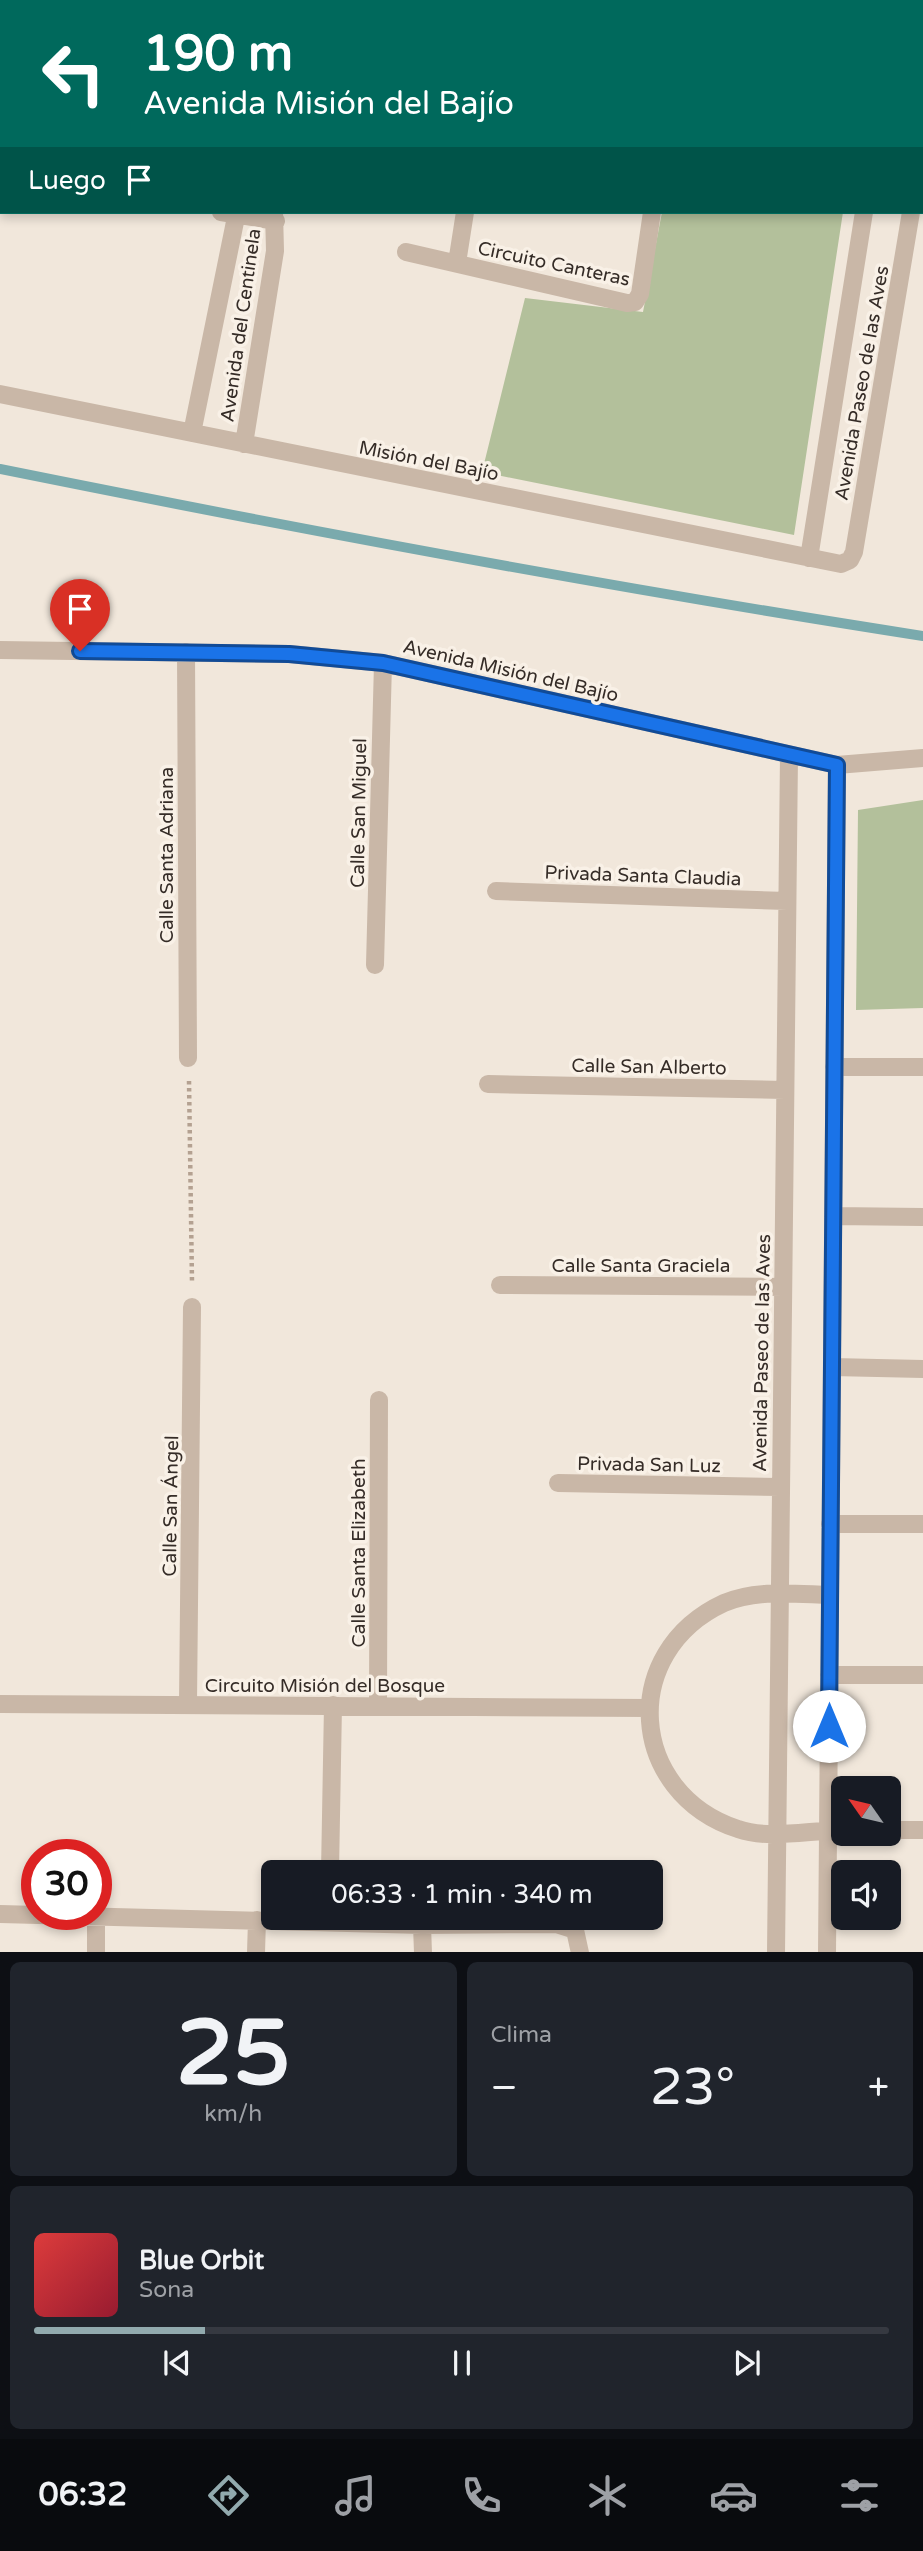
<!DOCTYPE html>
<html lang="es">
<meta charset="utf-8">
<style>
body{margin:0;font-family:"Varela Round",sans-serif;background:#20242c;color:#f1f3f6;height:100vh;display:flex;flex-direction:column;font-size:26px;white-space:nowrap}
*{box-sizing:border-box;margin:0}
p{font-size:23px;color:#9ea1a6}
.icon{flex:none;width:38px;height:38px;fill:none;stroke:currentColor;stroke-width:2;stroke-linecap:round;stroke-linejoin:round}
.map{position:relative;height:1952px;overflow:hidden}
.panel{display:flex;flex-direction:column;gap:10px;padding:10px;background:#0d0f14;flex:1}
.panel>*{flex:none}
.hud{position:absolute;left:0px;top:0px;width:924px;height:214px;box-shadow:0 4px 10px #0003;background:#00695c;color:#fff;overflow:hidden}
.needle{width:46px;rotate:304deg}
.controls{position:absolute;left:831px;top:1776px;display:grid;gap:14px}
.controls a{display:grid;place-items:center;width:70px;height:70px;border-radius:10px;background:#171b24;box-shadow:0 4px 10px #0003;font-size:35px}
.speed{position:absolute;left:21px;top:1839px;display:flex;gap:14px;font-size:35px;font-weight:700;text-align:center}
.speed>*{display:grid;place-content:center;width:91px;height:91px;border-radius:50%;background:#171b24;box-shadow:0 4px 10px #0003;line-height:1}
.speed .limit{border:10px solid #d22;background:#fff;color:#111}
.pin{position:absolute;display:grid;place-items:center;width:60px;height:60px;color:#fff;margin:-72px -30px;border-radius:50% 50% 50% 0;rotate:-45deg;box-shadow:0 0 7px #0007}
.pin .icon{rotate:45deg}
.me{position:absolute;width:77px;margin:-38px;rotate:0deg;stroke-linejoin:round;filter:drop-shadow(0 0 5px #0008)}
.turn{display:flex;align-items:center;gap:24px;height:147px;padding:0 28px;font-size:32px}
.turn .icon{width:91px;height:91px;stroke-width:2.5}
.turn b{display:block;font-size:49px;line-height:60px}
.then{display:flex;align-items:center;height:66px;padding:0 28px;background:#0003;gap:14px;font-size:26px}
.big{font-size:52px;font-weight:600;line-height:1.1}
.panel .tile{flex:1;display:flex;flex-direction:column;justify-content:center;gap:10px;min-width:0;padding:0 24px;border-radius:10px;background:#20242c}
.panel .dial{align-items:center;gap:0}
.dial b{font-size:91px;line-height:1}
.song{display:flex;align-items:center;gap:21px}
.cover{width:84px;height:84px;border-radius:10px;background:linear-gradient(135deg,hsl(0 70% 55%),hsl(350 70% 35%))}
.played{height:7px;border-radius:4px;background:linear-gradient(90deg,#92aaae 20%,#363941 20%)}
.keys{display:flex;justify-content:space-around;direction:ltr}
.heat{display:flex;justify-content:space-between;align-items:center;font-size:38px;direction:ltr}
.panel .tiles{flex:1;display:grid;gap:10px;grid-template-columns:1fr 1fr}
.tile:last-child{grid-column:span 2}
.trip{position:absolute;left:261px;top:1860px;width:402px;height:70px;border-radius:10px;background:#171b24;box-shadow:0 4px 10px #0003;font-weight:600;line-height:70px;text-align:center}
.tabs{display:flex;height:112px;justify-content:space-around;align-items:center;background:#090b0e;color:#9ea1a6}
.tabs .icon{width:49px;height:49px}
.tabs .selected{color:#92aaae}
.tabs b{font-size:32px;color:#f1f3f6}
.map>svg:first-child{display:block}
.green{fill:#b3c09b}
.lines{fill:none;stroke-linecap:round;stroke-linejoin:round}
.stream{stroke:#7aaaad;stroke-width:10}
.path{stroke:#b4a191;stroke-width:4.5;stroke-dasharray:3.5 3.5;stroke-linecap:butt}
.minor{stroke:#c9b7a7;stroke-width:18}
.route-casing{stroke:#114b97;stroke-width:18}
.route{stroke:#1a73e8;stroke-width:12}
.labels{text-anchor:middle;stroke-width:7;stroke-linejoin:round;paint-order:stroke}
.street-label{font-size:19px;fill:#352c27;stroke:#f9f1e7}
</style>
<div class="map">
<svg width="923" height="1953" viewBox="0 0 923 1953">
<rect width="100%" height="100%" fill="#f1e7db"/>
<!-- green -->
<path class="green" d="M0,0H73L2,2V146Z
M662,212H843L794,535L482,472L525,298L643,312Z
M923,800V1008L856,1010L858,810Z"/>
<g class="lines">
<!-- stream -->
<path class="stream" d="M0,469C307,531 614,588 923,636"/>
<!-- path -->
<path class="path" d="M189,1081L192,1282"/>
<!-- minor -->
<path class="minor" d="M87,2V0
M290,2L291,0
M500,2V0
M685,2V0
M899,2V0
M922,148L923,143
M0,172H2
M221,212L276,221
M406,252L627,303L635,302L640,294L652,212
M457,263L465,212
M0,394L841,564L850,560L854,552L911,212
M192,433L237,212
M244,444L275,251L274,212
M809,558L864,212
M0,650L290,654L383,663L837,765L923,758
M186,652L188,1058
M496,891L787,901
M375,965L383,663
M834,1067H923
M488,1084L785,1090
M833,1216L923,1217
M500,1285L783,1287
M832,1367L923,1369
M558,1483L780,1487
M830,1524H923
M829,1595C796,1594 756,1589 724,1603C618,1652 628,1793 738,1829C769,1840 810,1830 844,1830
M829,1675H923
M0,1704L649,1708
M188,1704L192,1307
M378,1706L379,1400
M889,1830H923
M330,1872L333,1705
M0,1914L422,1925L556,1924L575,1930L580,1953
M422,1925L423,1953
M96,1953V1916
M256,1953L257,1920
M776,1953L789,755
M827,1953L837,765"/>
</g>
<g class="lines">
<!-- route casing -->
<g class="route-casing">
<path id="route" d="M80,651L289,654L383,663L837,765L829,1726"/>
</g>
<!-- route -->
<use href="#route" class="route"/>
</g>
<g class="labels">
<!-- street labels -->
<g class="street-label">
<text transform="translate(554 263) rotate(12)" y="7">Circuito Canteras</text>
<text transform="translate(240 325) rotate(-82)" y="7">Avenida del Centinela</text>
<text transform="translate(861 383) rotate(-80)" y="7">Avenida Paseo de las Aves</text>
<text transform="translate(429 460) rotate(11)" y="7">Misión del Bajío</text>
<text transform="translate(511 670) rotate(13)" y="7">Avenida Misión del Bajío</text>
<text transform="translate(358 813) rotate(-89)" y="7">Calle San Miguel</text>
<text transform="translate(166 855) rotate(-90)" y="7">Calle Santa Adriana</text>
<text transform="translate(643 875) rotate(2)" y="7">Privada Santa Claudia</text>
<text transform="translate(649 1066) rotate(1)" y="7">Calle San Alberto</text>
<text x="641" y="1272">Calle Santa Graciela</text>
<text transform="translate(761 1353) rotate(-89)" y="7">Avenida Paseo de las Aves</text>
<text transform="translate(649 1464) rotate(1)" y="7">Privada San Luz</text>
<text transform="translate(170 1506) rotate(-89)" y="7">Calle San Ángel</text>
<text transform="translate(358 1553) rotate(-90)" y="7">Calle Santa Elizabeth</text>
<text x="325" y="1692">Circuito Misión del Bosque</text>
</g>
</g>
</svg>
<div class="controls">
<a><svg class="needle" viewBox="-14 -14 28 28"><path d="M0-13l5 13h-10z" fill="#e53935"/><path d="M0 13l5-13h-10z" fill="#9ea1a6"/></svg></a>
<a><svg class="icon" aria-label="sound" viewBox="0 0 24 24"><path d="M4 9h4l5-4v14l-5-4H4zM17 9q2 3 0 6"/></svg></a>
</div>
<div class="speed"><div class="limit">30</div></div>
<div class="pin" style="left:80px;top:651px;background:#d93025"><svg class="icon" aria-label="arrive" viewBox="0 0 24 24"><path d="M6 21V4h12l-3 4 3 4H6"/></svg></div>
<svg class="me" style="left:829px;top:1726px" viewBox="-20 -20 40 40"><circle r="19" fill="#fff"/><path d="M0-13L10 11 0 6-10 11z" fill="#1a73e8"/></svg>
<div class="trip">06:33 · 1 min · 340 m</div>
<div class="hud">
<div class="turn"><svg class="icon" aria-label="left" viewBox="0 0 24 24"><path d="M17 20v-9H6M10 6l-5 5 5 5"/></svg><div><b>190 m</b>Avenida Misión del Bajío</div></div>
<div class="then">Luego<svg class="icon" aria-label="arrive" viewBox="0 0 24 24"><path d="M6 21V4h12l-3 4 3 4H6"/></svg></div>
</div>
</div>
<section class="panel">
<div class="tiles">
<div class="tile dial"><b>25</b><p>km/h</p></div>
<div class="tile"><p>Clima</p>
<div class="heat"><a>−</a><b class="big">23°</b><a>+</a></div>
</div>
<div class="tile">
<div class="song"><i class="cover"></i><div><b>Blue Orbit</b><p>Sona</p></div></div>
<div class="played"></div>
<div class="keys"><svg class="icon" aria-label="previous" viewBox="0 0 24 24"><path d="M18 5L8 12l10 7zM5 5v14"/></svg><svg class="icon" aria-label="pause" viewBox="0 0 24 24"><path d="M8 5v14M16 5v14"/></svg><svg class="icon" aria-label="next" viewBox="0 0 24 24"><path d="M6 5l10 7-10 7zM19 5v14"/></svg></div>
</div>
</div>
</section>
<nav class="tabs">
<b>06:32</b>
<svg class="icon selected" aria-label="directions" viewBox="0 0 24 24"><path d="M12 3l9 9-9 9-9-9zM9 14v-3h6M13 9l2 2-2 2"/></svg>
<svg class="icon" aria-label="music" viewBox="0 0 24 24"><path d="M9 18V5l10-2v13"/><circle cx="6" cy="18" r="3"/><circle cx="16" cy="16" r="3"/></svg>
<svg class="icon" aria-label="phone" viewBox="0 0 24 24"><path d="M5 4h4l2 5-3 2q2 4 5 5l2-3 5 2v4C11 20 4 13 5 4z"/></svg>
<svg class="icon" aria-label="climate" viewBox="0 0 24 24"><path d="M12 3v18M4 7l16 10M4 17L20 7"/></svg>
<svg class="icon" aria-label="car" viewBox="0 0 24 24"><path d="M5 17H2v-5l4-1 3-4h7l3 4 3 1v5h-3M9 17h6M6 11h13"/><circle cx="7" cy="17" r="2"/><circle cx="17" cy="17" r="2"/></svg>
<svg class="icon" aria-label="filters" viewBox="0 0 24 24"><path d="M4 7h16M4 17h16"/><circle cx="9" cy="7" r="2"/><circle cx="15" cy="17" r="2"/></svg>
</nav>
